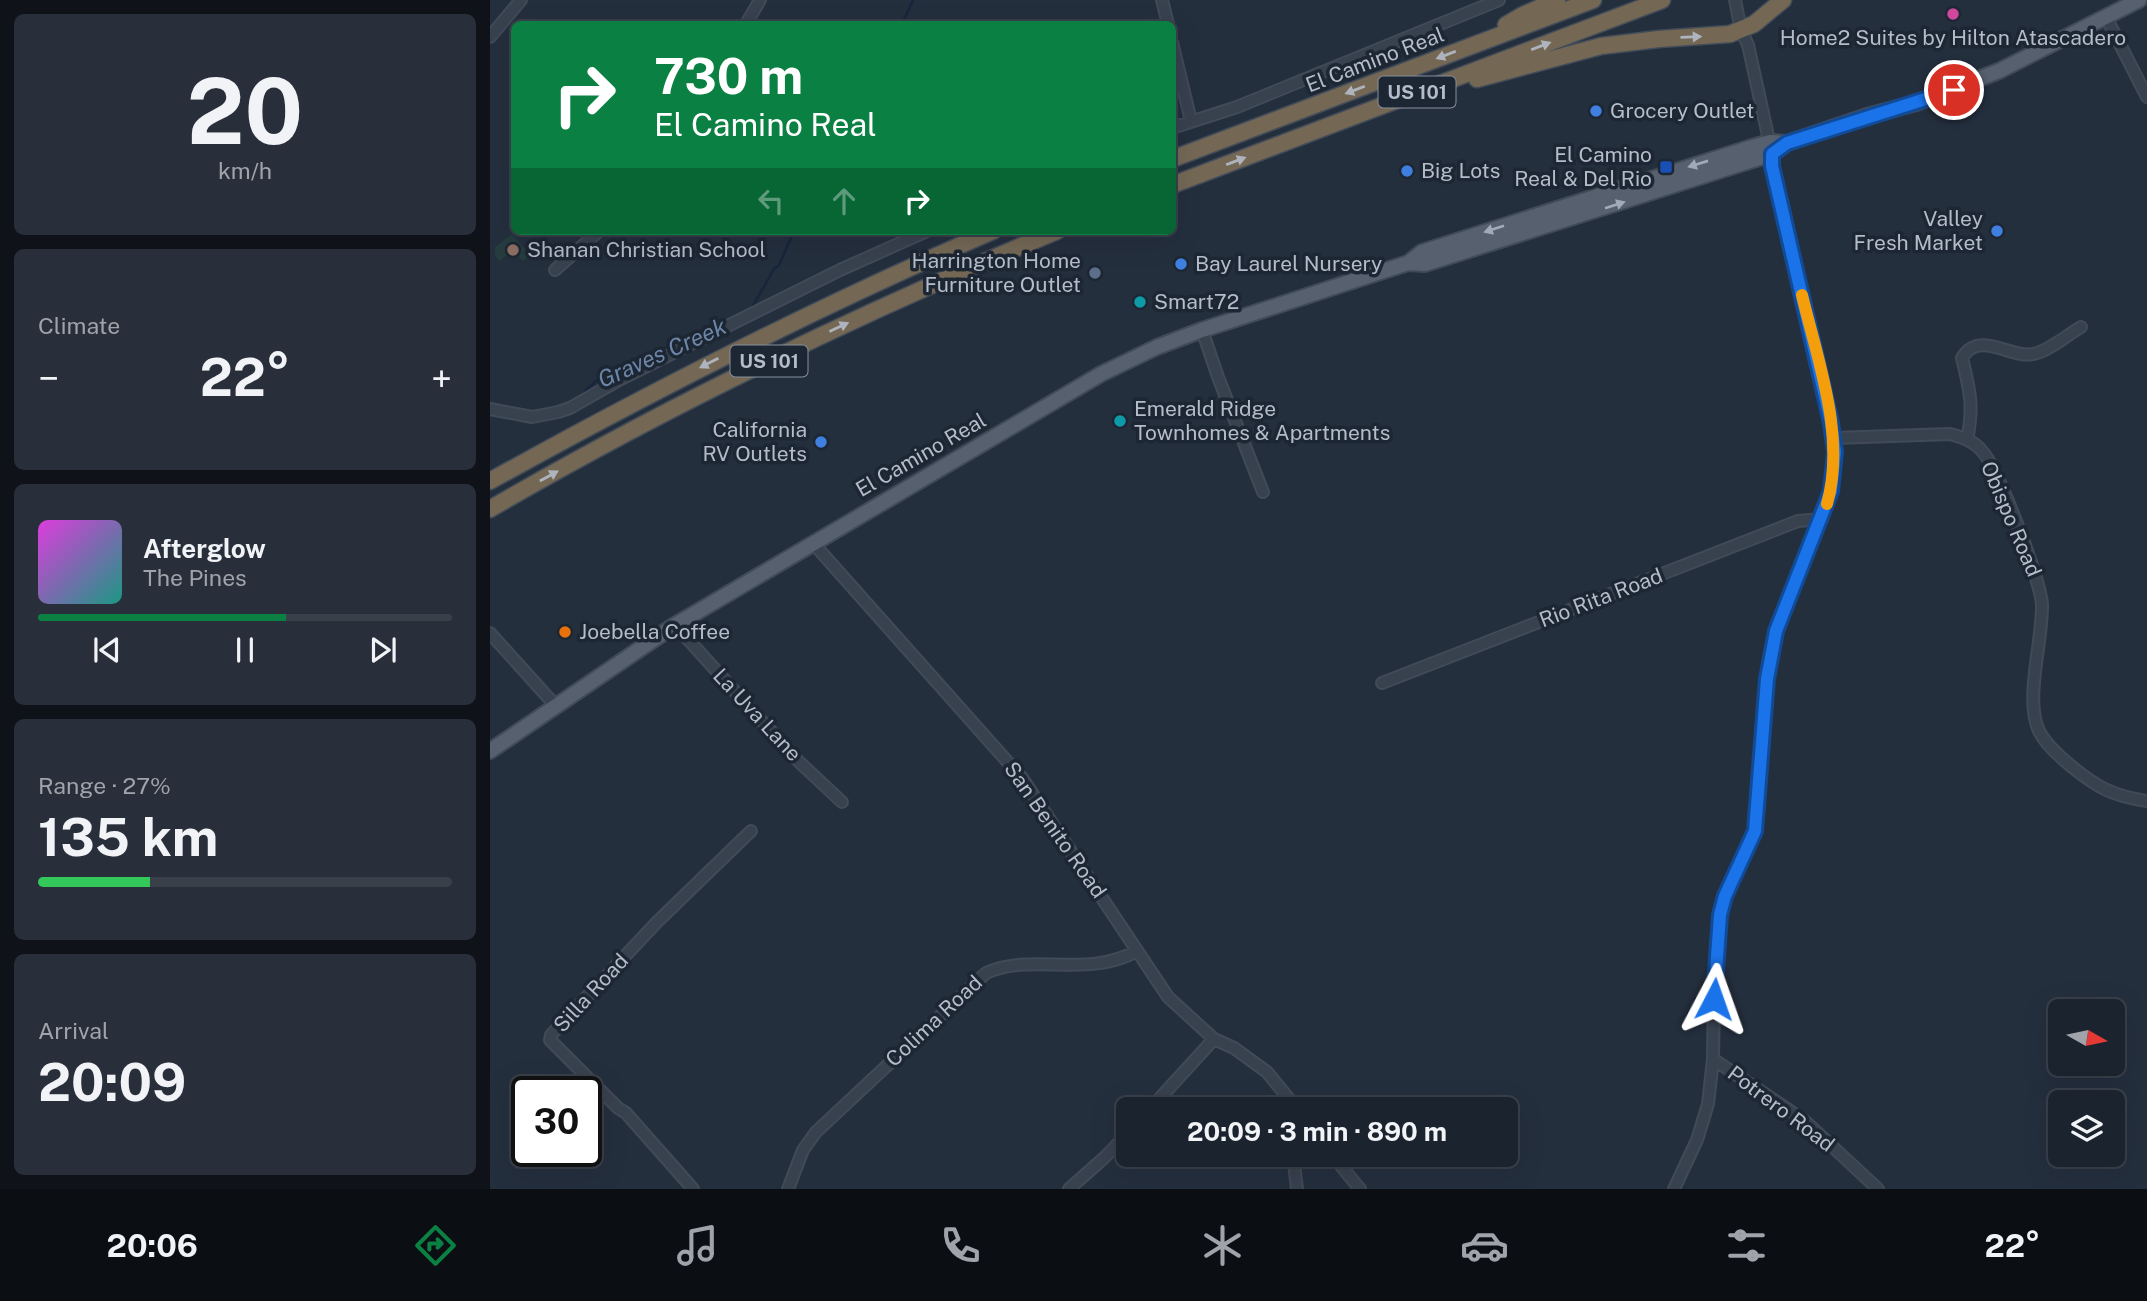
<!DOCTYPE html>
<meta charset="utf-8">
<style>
body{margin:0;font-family:"Public Sans",sans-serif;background:#282f3a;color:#f1f3f6;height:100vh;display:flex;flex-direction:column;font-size:26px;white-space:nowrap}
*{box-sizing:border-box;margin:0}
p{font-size:23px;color:#a0a4aa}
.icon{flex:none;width:38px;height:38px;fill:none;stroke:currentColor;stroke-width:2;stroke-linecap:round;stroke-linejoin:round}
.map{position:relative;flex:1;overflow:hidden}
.drawer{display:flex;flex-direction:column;gap:14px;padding:14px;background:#0f1319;width:490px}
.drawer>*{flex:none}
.top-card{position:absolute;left:21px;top:21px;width:665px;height:214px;border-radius:10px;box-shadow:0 7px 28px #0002,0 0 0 2px #39404a;background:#0b8043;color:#fff;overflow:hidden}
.needle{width:46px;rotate:99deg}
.tools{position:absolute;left:1558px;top:999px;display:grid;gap:14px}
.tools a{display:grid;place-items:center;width:77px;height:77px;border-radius:10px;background:#1b232e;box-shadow:0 7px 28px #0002,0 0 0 2px #39404a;font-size:35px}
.speed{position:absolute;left:21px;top:1076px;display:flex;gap:14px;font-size:35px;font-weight:700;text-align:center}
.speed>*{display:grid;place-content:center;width:91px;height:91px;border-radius:50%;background:#1b232e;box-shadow:0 7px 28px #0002,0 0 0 2px #39404a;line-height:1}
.speed .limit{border:4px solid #111;border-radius:10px;background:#fff;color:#111}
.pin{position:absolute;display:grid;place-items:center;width:60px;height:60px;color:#fff;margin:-30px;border:4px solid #fff;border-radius:50%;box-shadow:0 2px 7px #0007}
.me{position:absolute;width:77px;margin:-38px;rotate:4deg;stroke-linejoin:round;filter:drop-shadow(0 0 5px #0008)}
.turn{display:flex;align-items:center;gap:24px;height:147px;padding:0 28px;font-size:32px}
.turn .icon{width:91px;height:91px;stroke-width:2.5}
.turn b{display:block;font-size:49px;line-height:60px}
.lanes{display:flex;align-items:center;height:66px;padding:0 28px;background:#0003;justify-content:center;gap:35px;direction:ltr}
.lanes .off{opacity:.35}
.big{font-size:52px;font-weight:700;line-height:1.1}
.drawer .card{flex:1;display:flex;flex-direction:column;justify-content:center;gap:10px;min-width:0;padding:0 24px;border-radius:10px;background:#282f3a}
.drawer .dial{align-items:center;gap:0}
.dial b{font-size:91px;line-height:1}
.song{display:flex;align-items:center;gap:21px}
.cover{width:84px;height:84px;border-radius:10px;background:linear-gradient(135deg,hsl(300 70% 55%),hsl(170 70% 35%))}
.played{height:7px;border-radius:4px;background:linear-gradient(90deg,#0b8043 60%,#39404a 60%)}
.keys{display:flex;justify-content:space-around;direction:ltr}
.heat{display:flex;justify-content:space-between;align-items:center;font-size:38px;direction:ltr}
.charge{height:10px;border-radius:5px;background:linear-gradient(90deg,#34c759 27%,#39404a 0)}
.trip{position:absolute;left:626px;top:1097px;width:402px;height:70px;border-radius:10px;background:#1b232e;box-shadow:0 7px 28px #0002,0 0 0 2px #39404a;font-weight:700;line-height:70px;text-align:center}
.menu{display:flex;height:112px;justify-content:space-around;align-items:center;background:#0b0e12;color:#a0a4aa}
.menu .icon{width:49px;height:49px}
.menu .selected{color:#0b8043}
.menu b{font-size:32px;color:#f1f3f6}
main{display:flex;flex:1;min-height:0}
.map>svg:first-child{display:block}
.green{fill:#263c3f}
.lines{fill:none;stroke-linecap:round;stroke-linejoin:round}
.stream{stroke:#17263c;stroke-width:2.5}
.minor-casing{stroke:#414a57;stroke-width:14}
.major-casing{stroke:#414a57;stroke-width:18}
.highway-casing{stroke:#434c59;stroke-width:19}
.minor{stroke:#38414e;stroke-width:10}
.major{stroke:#56606e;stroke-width:14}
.highway{stroke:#746855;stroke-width:16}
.oneway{fill:#aeb4bd}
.oneway2{fill:#a1aab7}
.route-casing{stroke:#114b97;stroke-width:18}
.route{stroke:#1a73e8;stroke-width:12}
.slow{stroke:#f59e0b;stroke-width:12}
.hotel-dot{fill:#d1479c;stroke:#1d2633;stroke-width:2.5}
.shop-dot{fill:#3f7fe0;stroke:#1d2633;stroke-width:2.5}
.transit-dot{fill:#1a4fb4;stroke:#1d2633;stroke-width:2.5}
.education-dot{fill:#8d6e63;stroke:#1d2633;stroke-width:2.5}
.service-dot{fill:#5c6f8a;stroke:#1d2633;stroke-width:2.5}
.culture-dot{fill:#0f9aa8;stroke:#1d2633;stroke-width:2.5}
.food-dot{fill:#e8710a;stroke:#1d2633;stroke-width:2.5}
.labels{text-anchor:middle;stroke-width:7;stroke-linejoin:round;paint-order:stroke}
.shield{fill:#1d2633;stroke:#878f9c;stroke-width:2}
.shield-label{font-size:19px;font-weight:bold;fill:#b4bcc9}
.poi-label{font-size:21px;fill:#b4bcc9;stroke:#1d2633;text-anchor:start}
.street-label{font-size:21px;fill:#b4bcc9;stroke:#1d2633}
.water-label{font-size:23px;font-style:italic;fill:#6d86a8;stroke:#1d2633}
</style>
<main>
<section class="drawer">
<div class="card dial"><b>20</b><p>km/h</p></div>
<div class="card"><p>Climate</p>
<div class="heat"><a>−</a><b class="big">22°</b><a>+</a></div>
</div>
<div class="card">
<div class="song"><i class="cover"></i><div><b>Afterglow</b><p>The Pines</p></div></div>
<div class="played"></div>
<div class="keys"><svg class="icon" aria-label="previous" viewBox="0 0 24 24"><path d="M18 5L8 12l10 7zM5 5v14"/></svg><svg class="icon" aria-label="pause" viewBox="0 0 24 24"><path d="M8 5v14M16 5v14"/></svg><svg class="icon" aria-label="next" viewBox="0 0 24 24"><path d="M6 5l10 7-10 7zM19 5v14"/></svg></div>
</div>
<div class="card"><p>Range · 27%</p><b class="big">135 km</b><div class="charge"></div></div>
<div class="card"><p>Arrival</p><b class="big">20:09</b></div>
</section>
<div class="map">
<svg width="1657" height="1189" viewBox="0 0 1657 1189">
<rect width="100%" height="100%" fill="#242f3e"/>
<!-- green -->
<path class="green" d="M22,234L41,256L32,261L24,250L9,261L5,254V247Z"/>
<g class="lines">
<!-- stream -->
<path class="stream" d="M412,24L423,0
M260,311L284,269L289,265L304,231
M91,396C116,364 160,357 196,340C207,336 214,329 226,327"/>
<!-- minor casing -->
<g class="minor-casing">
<path id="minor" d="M672,0L678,24
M1245,0L1252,35
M1616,17L1657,97
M256,24L270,0
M0,37L31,0
M682,42L701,121
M682,128L747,107L1009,0
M65,270L109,231
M712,330L728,377L773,492
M0,409L42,417L68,412L80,408L131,379L350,270L437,231
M1344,438L1460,434C1472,437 1484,441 1492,451C1509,469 1550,580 1552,604C1553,641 1534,699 1549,731C1556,745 1570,757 1581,766C1608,788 1623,796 1657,801
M1477,440C1484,406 1480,391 1472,358C1489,329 1521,359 1543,354C1559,351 1577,335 1591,327
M323,543L532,778L678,997L724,1039L744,1048L777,1072L808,1110
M185,625L307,760L352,802
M0,633L65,705
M892,683L1308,521L1332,519
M1223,1059L1315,1121L1388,1189
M659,1110L724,1039
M803,1155L807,1189
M842,1155L870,1189
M203,1189L136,1113L128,1108L60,1040L61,1035L167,922L261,831
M298,1189L313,1150L326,1132L496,973C541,952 596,979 647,951
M579,1189L615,1157L639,1132
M1184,1189L1207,1140L1218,1104L1223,1059L1224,997L1229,915L1235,896L1265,831L1277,679C1283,633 1301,592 1319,550C1330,523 1342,496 1344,467C1346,447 1342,427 1338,408L1282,166V154L1258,45L1251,30"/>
</g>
<!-- major casing -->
<g class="major-casing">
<path id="major" d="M918,263L932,252L1259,148L1280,142L1297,143
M0,751L185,625L611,374L667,347L712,330L918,263L935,264L1282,154L1297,143L1377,116L1426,103L1509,71L1649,0"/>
</g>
<!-- highway casing -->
<g class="highway-casing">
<path id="highway" d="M1016,25L1033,15L1067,0
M987,79L1111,46L1169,39L1240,34L1264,24L1293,0
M682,159L1103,0
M682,185L1172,0
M0,481C164,390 331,305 503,231
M0,509C182,403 373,312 567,231"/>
</g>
<!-- minor -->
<use href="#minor" class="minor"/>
<!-- major -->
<use href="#major" class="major"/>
<!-- highway -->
<use href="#highway" class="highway"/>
</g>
<!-- one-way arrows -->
<defs><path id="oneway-solid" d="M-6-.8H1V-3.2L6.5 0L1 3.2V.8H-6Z" transform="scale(1.75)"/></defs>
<g class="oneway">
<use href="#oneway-solid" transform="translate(1201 37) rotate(-2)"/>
<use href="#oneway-solid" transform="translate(1051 46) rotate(-21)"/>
<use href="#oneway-solid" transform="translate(956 55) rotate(159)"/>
<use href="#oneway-solid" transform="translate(865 90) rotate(159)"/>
<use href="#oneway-solid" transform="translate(746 161) rotate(-21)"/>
<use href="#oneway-solid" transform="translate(349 327) rotate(-25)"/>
<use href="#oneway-solid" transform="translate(219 363) rotate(153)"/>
<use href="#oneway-solid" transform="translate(59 476) rotate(-29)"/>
</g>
<g class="oneway2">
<use href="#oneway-solid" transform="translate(1208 164) rotate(163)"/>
<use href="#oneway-solid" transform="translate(1125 205) rotate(-18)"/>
<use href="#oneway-solid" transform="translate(1004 229) rotate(162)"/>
</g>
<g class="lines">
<!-- route casing -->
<g class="route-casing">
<path id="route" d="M1224,999L1230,915L1235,896L1265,831L1277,679L1286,631L1341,491L1345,452L1341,423L1282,166V154L1297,143L1464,90"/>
</g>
<!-- route -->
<use href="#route" class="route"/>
<!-- slow -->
<path class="slow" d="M1312,295C1328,362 1356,436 1337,504"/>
</g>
<!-- markers -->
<circle class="hotel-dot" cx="1463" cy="14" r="7"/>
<g class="shop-dot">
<circle cx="1106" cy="111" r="7"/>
<circle cx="917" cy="171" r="7"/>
<circle cx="1507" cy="231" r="7"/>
<circle cx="691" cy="264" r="7"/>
<circle cx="331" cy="442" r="7"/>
</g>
<rect class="transit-dot" x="1169" y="160" width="14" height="14" rx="3.5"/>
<circle class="education-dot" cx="23" cy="250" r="7"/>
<circle class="service-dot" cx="605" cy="273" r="7"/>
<g class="culture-dot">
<circle cx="650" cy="302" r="7"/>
<circle cx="630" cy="421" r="7"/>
</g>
<circle class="food-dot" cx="75" cy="632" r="7"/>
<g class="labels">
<!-- shield labels -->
<g class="shield">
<rect x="888.5" y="76.5" width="77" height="31" rx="5"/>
<rect x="240.5" y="345.5" width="77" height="31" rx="5"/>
</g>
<g class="shield-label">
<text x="927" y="99">US 101</text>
<text x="279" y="368">US 101</text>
</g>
<!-- poi labels -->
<g class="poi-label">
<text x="1463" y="45" text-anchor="middle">Home2 Suites by Hilton Atascadero</text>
<text x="1120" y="118">Grocery Outlet</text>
<text x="1162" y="162" text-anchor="end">El Camino<tspan x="1162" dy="24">Real &amp; Del Rio</tspan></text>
<text x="931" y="178">Big Lots</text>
<text x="1493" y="226" text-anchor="end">Valley<tspan x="1493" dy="24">Fresh Market</tspan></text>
<text x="37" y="257">Shanan Christian School</text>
<text x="591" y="268" text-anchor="end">Harrington Home<tspan x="591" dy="24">Furniture Outlet</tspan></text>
<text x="705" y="271">Bay Laurel Nursery</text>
<text x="664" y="309">Smart72</text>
<text x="644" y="416">Emerald Ridge<tspan x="644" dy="24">Townhomes &amp; Apartments</tspan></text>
<text x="317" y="437" text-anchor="end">California<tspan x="317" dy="24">RV Outlets</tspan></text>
<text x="89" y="639">Joebella Coffee</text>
</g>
<!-- street labels -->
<g class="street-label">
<text transform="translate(885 60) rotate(-21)" y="7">El Camino Real</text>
<text transform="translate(431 455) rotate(-30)" y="7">El Camino Real</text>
<text transform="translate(1521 519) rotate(67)" y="7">Obispo Road</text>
<text transform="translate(1111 598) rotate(-21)" y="7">Rio Rita Road</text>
<text transform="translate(267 715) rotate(47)" y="7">La Uva Lane</text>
<text transform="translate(565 830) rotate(55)" y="7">San Benito Road</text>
<text transform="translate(101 993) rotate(-47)" y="7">Silla Road</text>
<text transform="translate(444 1021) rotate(-43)" y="7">Colima Road</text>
<text transform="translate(1291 1109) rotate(37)" y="7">Potrero Road</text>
</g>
<!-- water labels -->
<g class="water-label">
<text transform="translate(172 353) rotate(-24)" y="8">Graves Creek</text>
</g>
</g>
</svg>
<div class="tools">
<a><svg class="needle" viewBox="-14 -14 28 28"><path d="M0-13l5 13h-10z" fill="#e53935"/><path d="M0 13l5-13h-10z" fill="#a0a4aa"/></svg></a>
<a><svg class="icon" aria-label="layers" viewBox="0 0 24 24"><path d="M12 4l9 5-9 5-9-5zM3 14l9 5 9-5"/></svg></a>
</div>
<div class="speed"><div class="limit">30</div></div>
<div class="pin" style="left:1464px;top:90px;background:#d93025"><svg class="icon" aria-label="arrive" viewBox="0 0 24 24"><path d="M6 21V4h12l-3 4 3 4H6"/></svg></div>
<svg class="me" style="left:1224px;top:999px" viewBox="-20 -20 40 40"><path d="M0-17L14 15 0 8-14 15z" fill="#1a73e8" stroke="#fff" stroke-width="4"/></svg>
<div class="trip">20:09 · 3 min · 890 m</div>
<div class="top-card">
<div class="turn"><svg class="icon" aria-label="right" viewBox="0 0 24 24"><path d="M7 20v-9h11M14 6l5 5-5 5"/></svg><div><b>730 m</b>El Camino Real</div></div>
<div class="lanes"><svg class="icon off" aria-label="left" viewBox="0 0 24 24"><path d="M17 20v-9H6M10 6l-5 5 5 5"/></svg><svg class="icon off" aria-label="ahead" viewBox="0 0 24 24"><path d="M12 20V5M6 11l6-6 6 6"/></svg><svg class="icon" aria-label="right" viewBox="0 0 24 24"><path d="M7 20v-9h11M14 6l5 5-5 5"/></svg></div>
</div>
</div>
</main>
<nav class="menu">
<b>20:06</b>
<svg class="icon selected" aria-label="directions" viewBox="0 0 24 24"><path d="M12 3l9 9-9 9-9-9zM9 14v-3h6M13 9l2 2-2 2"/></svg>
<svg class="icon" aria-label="music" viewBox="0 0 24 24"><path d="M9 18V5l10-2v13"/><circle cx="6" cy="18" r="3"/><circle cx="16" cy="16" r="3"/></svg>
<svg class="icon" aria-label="phone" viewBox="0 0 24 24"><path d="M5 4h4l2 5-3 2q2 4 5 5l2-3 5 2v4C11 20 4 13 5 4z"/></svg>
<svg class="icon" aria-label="climate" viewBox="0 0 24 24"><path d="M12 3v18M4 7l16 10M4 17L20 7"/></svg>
<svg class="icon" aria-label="car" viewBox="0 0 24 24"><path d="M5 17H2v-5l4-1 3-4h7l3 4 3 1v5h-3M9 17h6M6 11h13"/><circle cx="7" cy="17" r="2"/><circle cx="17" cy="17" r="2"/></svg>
<svg class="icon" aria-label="filters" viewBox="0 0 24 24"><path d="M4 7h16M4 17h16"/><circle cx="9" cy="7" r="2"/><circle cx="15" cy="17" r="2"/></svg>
<b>22°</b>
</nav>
